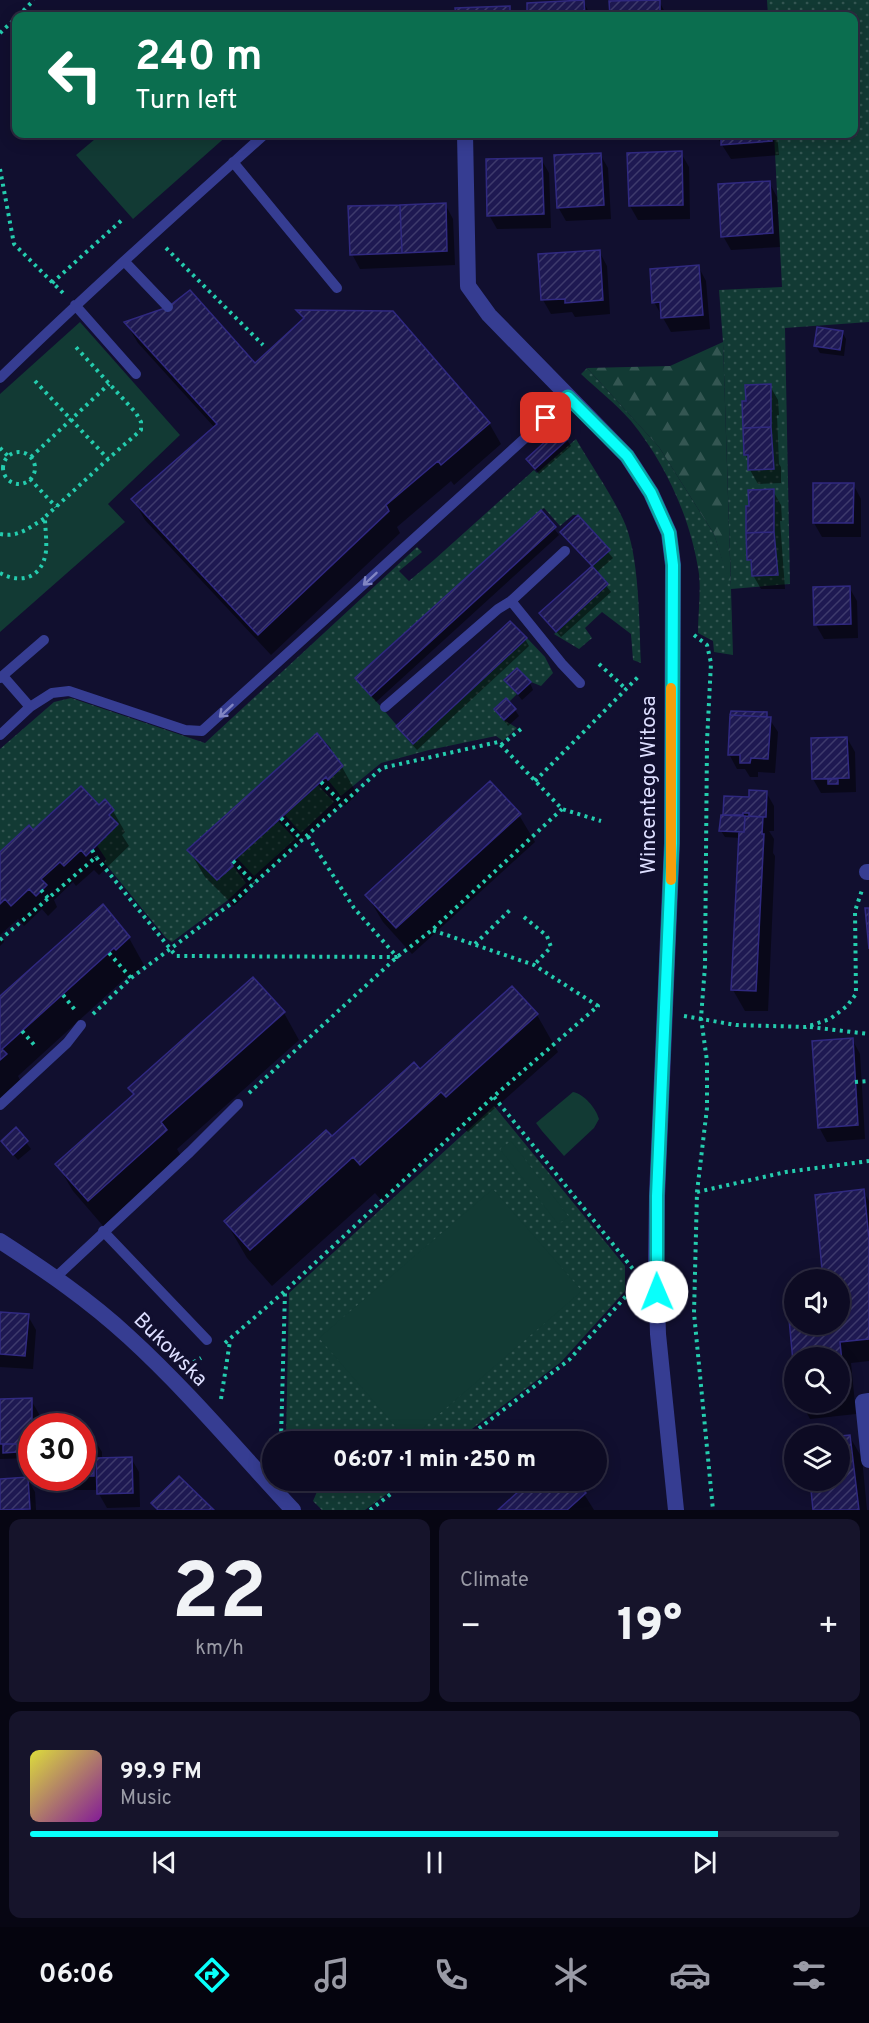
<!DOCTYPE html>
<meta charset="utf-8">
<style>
body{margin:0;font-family:Overpass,sans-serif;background:#16142b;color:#f1f3f6;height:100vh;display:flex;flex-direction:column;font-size:22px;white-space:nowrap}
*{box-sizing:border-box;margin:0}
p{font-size:20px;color:#9a9ba6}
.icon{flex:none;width:33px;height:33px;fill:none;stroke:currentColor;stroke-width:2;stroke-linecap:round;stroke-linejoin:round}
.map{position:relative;height:1510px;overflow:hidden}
.sheet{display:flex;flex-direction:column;gap:9px;padding:9px;background:#070613;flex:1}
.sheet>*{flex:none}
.banner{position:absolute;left:12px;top:12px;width:846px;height:126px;border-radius:12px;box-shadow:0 3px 15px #0003,0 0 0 2px #2d2b41;background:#0b6e4f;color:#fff;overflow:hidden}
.controls{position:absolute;left:784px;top:1269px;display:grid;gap:12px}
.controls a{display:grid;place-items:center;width:66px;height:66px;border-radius:50%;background:#0d0b23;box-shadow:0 3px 15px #0003,0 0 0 2px #2d2b41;font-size:30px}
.speed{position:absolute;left:18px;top:1413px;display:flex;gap:12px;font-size:30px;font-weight:700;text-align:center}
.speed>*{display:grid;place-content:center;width:78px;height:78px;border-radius:50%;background:#0d0b23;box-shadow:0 3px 15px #0003,0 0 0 2px #2d2b41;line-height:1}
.speed .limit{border:9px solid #d22;background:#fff;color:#111}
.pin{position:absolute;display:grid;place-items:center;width:51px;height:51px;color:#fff;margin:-26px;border-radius:12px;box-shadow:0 3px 9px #0006}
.me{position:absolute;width:66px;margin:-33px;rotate:359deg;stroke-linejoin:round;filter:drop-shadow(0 0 4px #0008)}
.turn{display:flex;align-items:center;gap:21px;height:126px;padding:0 24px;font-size:27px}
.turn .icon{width:78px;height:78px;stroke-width:2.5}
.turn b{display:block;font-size:42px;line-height:51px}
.big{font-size:45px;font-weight:800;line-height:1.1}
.sheet .card{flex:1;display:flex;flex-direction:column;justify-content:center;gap:9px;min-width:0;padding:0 21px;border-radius:12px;background:#16142b}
.sheet .dial{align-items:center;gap:0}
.dial b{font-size:78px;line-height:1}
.song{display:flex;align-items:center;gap:18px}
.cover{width:72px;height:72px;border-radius:9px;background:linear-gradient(135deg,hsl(60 70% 55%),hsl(290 70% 35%))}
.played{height:6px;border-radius:3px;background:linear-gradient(90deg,#09fffb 85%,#2d2b41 85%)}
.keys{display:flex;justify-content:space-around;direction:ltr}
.heat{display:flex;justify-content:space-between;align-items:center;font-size:33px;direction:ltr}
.sheet .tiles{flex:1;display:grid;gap:9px;grid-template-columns:1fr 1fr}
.card:last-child{grid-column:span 2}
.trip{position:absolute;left:262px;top:1431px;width:345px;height:60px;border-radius:30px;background:#0d0b23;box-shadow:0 3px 15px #0003,0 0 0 2px #2d2b41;font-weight:800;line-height:60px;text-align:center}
.tab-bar{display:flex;height:96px;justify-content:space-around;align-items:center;background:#05040e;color:#9a9ba6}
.tab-bar .icon{width:42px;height:42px}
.tab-bar .on{color:#09fffb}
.tab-bar b{font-size:27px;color:#f1f3f6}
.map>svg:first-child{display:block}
.grass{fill:url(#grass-dots)}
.forest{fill:url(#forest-firs)}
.green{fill:#123a34}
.shadow{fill:#0007}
.building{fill:url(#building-hatch);stroke:#302980;stroke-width:1.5}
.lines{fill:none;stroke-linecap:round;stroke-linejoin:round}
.path{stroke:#24ccae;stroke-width:4;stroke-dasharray:3 4.5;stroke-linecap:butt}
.service{stroke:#363d92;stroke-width:10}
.minor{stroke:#363d92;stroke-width:16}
.tertiary{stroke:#363d92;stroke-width:16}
.oneway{stroke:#8185c3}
.route-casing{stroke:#06a6a3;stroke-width:15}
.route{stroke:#09fffb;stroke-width:10}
.slow{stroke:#f59e0b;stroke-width:10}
.labels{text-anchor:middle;stroke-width:6;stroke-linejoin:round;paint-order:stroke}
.street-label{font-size:21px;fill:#dddeff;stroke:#110f2f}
</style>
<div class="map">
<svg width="869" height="1510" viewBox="0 0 869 1510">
<defs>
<pattern id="grass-dots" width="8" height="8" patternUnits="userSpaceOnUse" patternTransform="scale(1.5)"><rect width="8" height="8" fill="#123a34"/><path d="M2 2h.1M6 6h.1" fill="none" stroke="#345652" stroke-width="1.8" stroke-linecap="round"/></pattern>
<pattern id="forest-firs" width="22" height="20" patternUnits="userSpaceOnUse" patternTransform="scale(1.5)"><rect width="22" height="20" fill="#123a34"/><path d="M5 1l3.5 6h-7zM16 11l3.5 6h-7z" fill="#345652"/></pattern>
<pattern id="building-hatch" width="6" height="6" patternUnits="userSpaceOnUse" patternTransform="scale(1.5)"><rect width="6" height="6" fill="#1e1952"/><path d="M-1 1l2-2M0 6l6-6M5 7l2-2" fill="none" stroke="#3e3a6c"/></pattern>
</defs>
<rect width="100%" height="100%" fill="#110f2f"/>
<!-- grass -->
<path class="grass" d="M767,0H869V322L785,328L790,584L731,589L733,655L714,652L713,641L698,633C698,614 701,593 699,574C691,519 666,464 631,421C616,404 597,389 581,374L587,368L659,447L714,534L731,586L723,342L719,290L782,287L774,134H854V16H768Z
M576,439C591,465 610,492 623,519C640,554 639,624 641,663L633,660L631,634L602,612L585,628L592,638L579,649L554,634L608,585L592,566L610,550L578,515H573L560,526L544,508L356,678L413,744L527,638L545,657L553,673L541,686L531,682L517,668L504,680L517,694L509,702L505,698L494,710L504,720L517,728L503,741L496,736L429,750L381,763L341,796L328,780L329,751L331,748L317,734L188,850L217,880L233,866L246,883L228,900L172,942L166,938L104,862L106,859L96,844L109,815L114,810L105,800L99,805L81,786L33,830L29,826L0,852V749L54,702L71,698L205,743L417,547L422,552L399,571L409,581L435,559L534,470L537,473Z
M318,785L334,802L301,833L285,815Z
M278,821L295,839L254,876L237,858Z
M494,1106L625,1266V1291L561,1362L456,1441L288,1442L286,1439L289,1293Z
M322,1480H404V1481L365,1510H322L313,1501Z"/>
<!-- forest -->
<path class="forest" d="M723,342L731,589L714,534L659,447L587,368L670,366Z"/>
<!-- green -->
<path class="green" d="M101,134H229L133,219L76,155Z
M80,322L180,435L108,504L125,522L0,632V394Z
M573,1092C584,1094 596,1108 599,1119L594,1128L564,1156L542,1131L536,1123Z
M511,1141L569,1217L558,1224L500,1149Z
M493,1189L582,1291L408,1441L319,1338Z"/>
<!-- shadow -->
<path class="shadow" d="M583,1L591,16H529L528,4Z
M659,1L667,16H611V3Z
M509,8L514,16H457V10Z
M715,134H777L779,155L731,159Z
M681,153L689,167L690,219L638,220L630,206Z
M600,154L608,168L611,219L566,221L558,207Z
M541,159L549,173L551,228L497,229L489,215Z
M769,182L777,197L780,247L731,250L723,236Z
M445,204L453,219L455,265L360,269L352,254Z
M599,251L607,266L610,314L575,317L572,312L551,314L543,300Z
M698,266L706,281L710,329L671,332L654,302Z
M299,311L489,423L501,444L454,485L451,481L397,527L400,533L271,655L145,520L133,499L215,428L138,343L126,323L255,365L304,320Z
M842,332L846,339L844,356L820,353L816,346Z
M770,386L778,400L779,415H777L779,464L781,467V483L758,484L750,470L749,462L745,454L748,402Z
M567,440L571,446L539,474L528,459Z
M853,484L861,499V537H822L814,523Z
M773,491L781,505L782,521H780L785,589H761L753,575V567L749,560Z
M541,512L559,535L376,702L357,679Z
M578,518L613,558L596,573L611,592L561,637L541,614L592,567L562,532Z
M849,587L857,601L858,638L824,639L816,625Z
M525,639L529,646L417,750L402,733L398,726Z
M506,680L530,683L533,690L522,700Z
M496,710H515L519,716L508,726Z
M766,714L778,732L775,773L758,772V777H750L745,769H737L729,754Z
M847,738L855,752L856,792L821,793L813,779Z
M342,767L357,794L345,806L343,803L246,891L247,894L234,906L205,877L189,850Z
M766,792L774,806V831H769L774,839L773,853L775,856L768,1011H745L733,990L741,838L725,837L721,831L726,817L725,814L750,799Z
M99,807L113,811L125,832L122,835L129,846L99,875L94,870L76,886L73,882L54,900L57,907L48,916L42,909L24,926L18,919L0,935L4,942L0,946V854L33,832Z
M519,815L535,842L412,954L383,922L367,895Z
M129,938L144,965L132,976L130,974L18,1076L21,1082L0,1101V998Z
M512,988L537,1015L558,1052L468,1132L463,1127L382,1201L375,1193L272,1286L247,1258L226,1222L420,1071Z
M284,1013L299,1040L177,1149L182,1158L104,1227L73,1191L57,1164L134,1095L130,1089Z
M852,1039L860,1054L865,1139L827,1142L819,1127Z
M16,1129L31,1149L18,1160L2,1141Z
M863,1191L869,1201V1361L851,1363L856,1414L810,1419L801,1402H840V1358H795V1368L790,1320H795V1324H840V1280H825L817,1196Z
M0,1313L28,1316L36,1330L33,1369L0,1367Z
M31,1400L39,1414L40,1426H32V1458L0,1459V1401Z
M850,1437L862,1458L867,1510H814L811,1480H840V1438Z
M82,1438H93L102,1452V1459L131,1458L139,1472L140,1507L107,1508L99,1494V1490H66L59,1478H82Z
M27,1478L35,1492L36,1510H0V1480Z
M533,1480L584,1494L594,1510H500Z"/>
<!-- building -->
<path class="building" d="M584,0L585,16H527V3Z
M660,0V16H678H610L609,1Z
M510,6V16H456L455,8Z
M413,14V16H391V15Z
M721,134H771L772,141L721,145Z
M682,151L683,205L629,206L627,153Z
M601,153L604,205L557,208L554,155Z
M542,158L544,214L487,216L486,159Z
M770,181L773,233L721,237L718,184Z
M446,203L447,251L402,253L400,205Z
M400,205L402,253L350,255L348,206Z
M600,250L603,300L565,303V299L541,300L538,254Z
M699,265L703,315L661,318L660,302L652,303L650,269Z
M190,290L255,363L304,318L296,310L393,311L490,423L441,465L438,461L386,505L389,511L258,635L131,499L217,424L124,322L168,307Z
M817,327L843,331L840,350L814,346Z
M771,384V427L743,428L742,401H746L745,385Z
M771,427L774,469L748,470V455H744L743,428Z
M559,429L568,439L535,469L526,459Z
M813,483H854L853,523H813Z
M774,489V532L746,533V506H749L748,490Z
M541,510L556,527L371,696L355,678Z
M578,515L610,550L592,566L560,532Z
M774,532L778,575L752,576L751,560H747L746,533Z
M592,566L608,584L556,632L539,613Z
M850,586L851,624L814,625L813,587Z
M510,621L527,638L413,744L396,726Z
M517,668L531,682L518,694L504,680Z
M506,698L516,709L504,720L494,709Z
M731,711L767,712V717L730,715Z
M730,715L771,717L768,759L751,758L750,763H740V755H728Z
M317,733L343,766L328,780L326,777L231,863L233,866L217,880L187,850Z
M847,737L849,778L812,779L811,738Z
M828,779H838V784H828Z
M490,781L521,814L396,928L365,895Z
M81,786L99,805L105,799L114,810L109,815L118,824L86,856L81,850L64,866L60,862L41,879L47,885L36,896L29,889L11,906L5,899L0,904V852L29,825L33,830Z
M749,790L767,791L766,817L749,816V813H743V815H723L724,796L749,797Z
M721,815L745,816L744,832L719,831Z
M745,816L763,817L762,834H764L756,991L731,990L739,832H744Z
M103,904L130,937L116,950L114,948L2,1049L7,1054L0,1060V996Z
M865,908H869V949Z
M253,977L285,1012L161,1122L167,1130L88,1201L55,1164L134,1094L128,1088Z
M512,986L538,1014L446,1097L441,1092L360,1165L353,1157L250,1250L224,1221L326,1130L332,1136L414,1062L420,1069Z
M853,1038L858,1125L818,1128L812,1041Z
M16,1127L28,1141L13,1155L1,1141Z
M864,1189L869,1239V1339L840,1342L845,1393L840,1394V1358H795V1383L789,1319H795V1324H840V1280H823L815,1195Z
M0,1312L29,1314L25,1356L0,1354Z
M32,1398V1444H0V1399Z
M850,1435L859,1510H813L810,1480H840V1436Z
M82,1437H94V1476H82Z
M3,1444H17V1452L3,1453Z
M132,1457L133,1493L97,1494L96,1458Z
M179,1476L214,1510H158L151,1503Z
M28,1477L30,1509L0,1510V1479Z
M531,1480H574L586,1493L567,1510H498Z"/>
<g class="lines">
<!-- path -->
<path class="path" d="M18,16L34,0
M0,33L16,18
M0,169L14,244L64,294
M166,248L263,345
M52,283L124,218
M35,381L108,459L141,430V422L136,413L74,345
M0,448L8,456
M3 468a16 16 0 1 1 32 0a16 16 0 1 1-32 0Z
M31,457L109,384
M30,479L56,507
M0,534C18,538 30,527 45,518
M0,573C22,585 43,577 46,551C47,540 45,528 45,517L108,459
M694,635L707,645L711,663L707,741L705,966L701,1018L707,1061V1108L697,1192L694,1313L713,1510
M599,664L626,689
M501,745L521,729
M535,781L639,676
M321,782L342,803
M281,818L302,840
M92,850L96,857
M233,861L254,883
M41,890L48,898
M524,917L547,936L551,947L534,965
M0,940L96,857L176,956L397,957L354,908L307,835
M475,944L510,910
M109,953L131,978
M63,995L75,1010
M93,1014L131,978L232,903L382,768L498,742L562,809L601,821
M684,1016L736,1025L806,1027L830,1019L847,1006L856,994L855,911L862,890
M810,1027L869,1034
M22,1031L36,1047
M855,1082L869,1081
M249,1093L397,957L432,930L562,809
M494,1097L633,1269
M697,1192L786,1172L869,1161
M225,1343L285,1291L493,1097L598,1006L534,965L432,930
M187,1366L201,1358
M221,1399L230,1341
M281,1439L285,1292
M461,1442L569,1360L636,1285
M370,1510L409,1480"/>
<!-- service -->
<path class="service" d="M233,162L337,288
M125,262L168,307
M75,305L136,374
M0,378C86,294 176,214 265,134
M511,601L565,551
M3,676L30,707
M0,678L44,640
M385,707L498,609L511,601L562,664L580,683
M0,735L30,707L52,693L69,691L185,730L202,731L557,409L568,397
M0,1105L67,1043L81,1025
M103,1231L207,1340
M56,1277L190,1152L238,1104"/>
<!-- minor -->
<path class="minor" d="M465,134L468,286L489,315L627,456L651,493L669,533L673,565L672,843L657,1196L656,1271L658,1334L676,1510
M867,872H869
M869,1401L863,1402L869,1460"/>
<!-- tertiary -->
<path class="tertiary" d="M0,1241C45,1270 89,1300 129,1337C187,1390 239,1452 293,1510"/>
</g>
<!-- one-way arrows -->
<defs><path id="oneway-shaft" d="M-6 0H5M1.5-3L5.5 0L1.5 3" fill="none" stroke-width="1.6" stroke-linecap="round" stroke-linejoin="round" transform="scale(1.5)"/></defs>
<g class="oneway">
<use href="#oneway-shaft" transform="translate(370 579) rotate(137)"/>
<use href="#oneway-shaft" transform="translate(226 711) rotate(137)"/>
</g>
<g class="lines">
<!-- route casing -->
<g class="route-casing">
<path id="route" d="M546,418L568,397L627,456L651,493L669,533L673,565L672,843L657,1196V1292"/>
</g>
<!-- route -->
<use href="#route" class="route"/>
<!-- slow -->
<path class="slow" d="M671,880V688"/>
</g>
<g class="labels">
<!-- street labels -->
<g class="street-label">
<text transform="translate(648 785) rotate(-90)" y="7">Wincentego Witosa</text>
<text transform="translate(171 1349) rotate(45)" y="7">Bukowska</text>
</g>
</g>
</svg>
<div class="controls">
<a><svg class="icon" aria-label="sound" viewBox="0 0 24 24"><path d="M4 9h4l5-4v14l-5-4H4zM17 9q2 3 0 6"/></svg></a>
<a><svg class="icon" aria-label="search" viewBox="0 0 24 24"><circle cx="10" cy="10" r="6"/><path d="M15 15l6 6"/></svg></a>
<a><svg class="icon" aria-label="layers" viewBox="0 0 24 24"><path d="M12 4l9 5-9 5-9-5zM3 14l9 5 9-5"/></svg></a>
</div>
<div class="speed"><div class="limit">30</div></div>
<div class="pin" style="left:546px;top:418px;background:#d93025"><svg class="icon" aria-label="arrive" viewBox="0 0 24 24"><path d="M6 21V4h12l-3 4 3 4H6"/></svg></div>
<svg class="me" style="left:657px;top:1292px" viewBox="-20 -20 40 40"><circle r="19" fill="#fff"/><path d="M0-13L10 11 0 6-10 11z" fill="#09fffb"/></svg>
<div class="trip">06:07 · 1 min · 250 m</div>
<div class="banner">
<div class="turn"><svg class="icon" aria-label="left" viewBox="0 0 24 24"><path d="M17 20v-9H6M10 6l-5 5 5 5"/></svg><div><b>240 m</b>Turn left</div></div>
</div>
</div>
<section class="sheet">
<div class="tiles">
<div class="card dial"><b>22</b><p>km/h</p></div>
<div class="card"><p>Climate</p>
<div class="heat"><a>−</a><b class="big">19°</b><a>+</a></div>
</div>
<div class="card">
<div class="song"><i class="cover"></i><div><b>99.9 FM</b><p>Music</p></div></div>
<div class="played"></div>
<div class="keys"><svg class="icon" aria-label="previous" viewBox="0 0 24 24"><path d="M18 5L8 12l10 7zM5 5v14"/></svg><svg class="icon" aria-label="pause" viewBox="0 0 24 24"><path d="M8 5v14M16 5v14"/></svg><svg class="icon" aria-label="next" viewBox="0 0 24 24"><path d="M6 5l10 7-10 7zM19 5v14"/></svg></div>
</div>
</div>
</section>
<nav class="tab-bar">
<b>06:06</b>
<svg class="icon on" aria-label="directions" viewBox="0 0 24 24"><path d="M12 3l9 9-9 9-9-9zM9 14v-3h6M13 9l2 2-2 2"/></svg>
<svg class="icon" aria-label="music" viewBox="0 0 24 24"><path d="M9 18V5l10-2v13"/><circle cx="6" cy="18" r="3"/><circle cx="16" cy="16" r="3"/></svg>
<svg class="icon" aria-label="phone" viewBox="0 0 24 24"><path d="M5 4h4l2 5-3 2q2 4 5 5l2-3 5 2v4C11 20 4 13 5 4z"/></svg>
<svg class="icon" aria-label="climate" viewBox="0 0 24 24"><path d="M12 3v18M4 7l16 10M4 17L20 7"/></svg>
<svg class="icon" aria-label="car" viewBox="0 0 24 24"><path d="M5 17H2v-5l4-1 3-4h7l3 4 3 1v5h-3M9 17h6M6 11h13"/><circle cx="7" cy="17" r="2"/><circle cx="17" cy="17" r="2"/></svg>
<svg class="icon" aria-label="filters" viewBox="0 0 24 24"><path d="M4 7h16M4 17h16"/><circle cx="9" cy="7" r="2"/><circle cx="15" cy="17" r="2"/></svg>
</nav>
